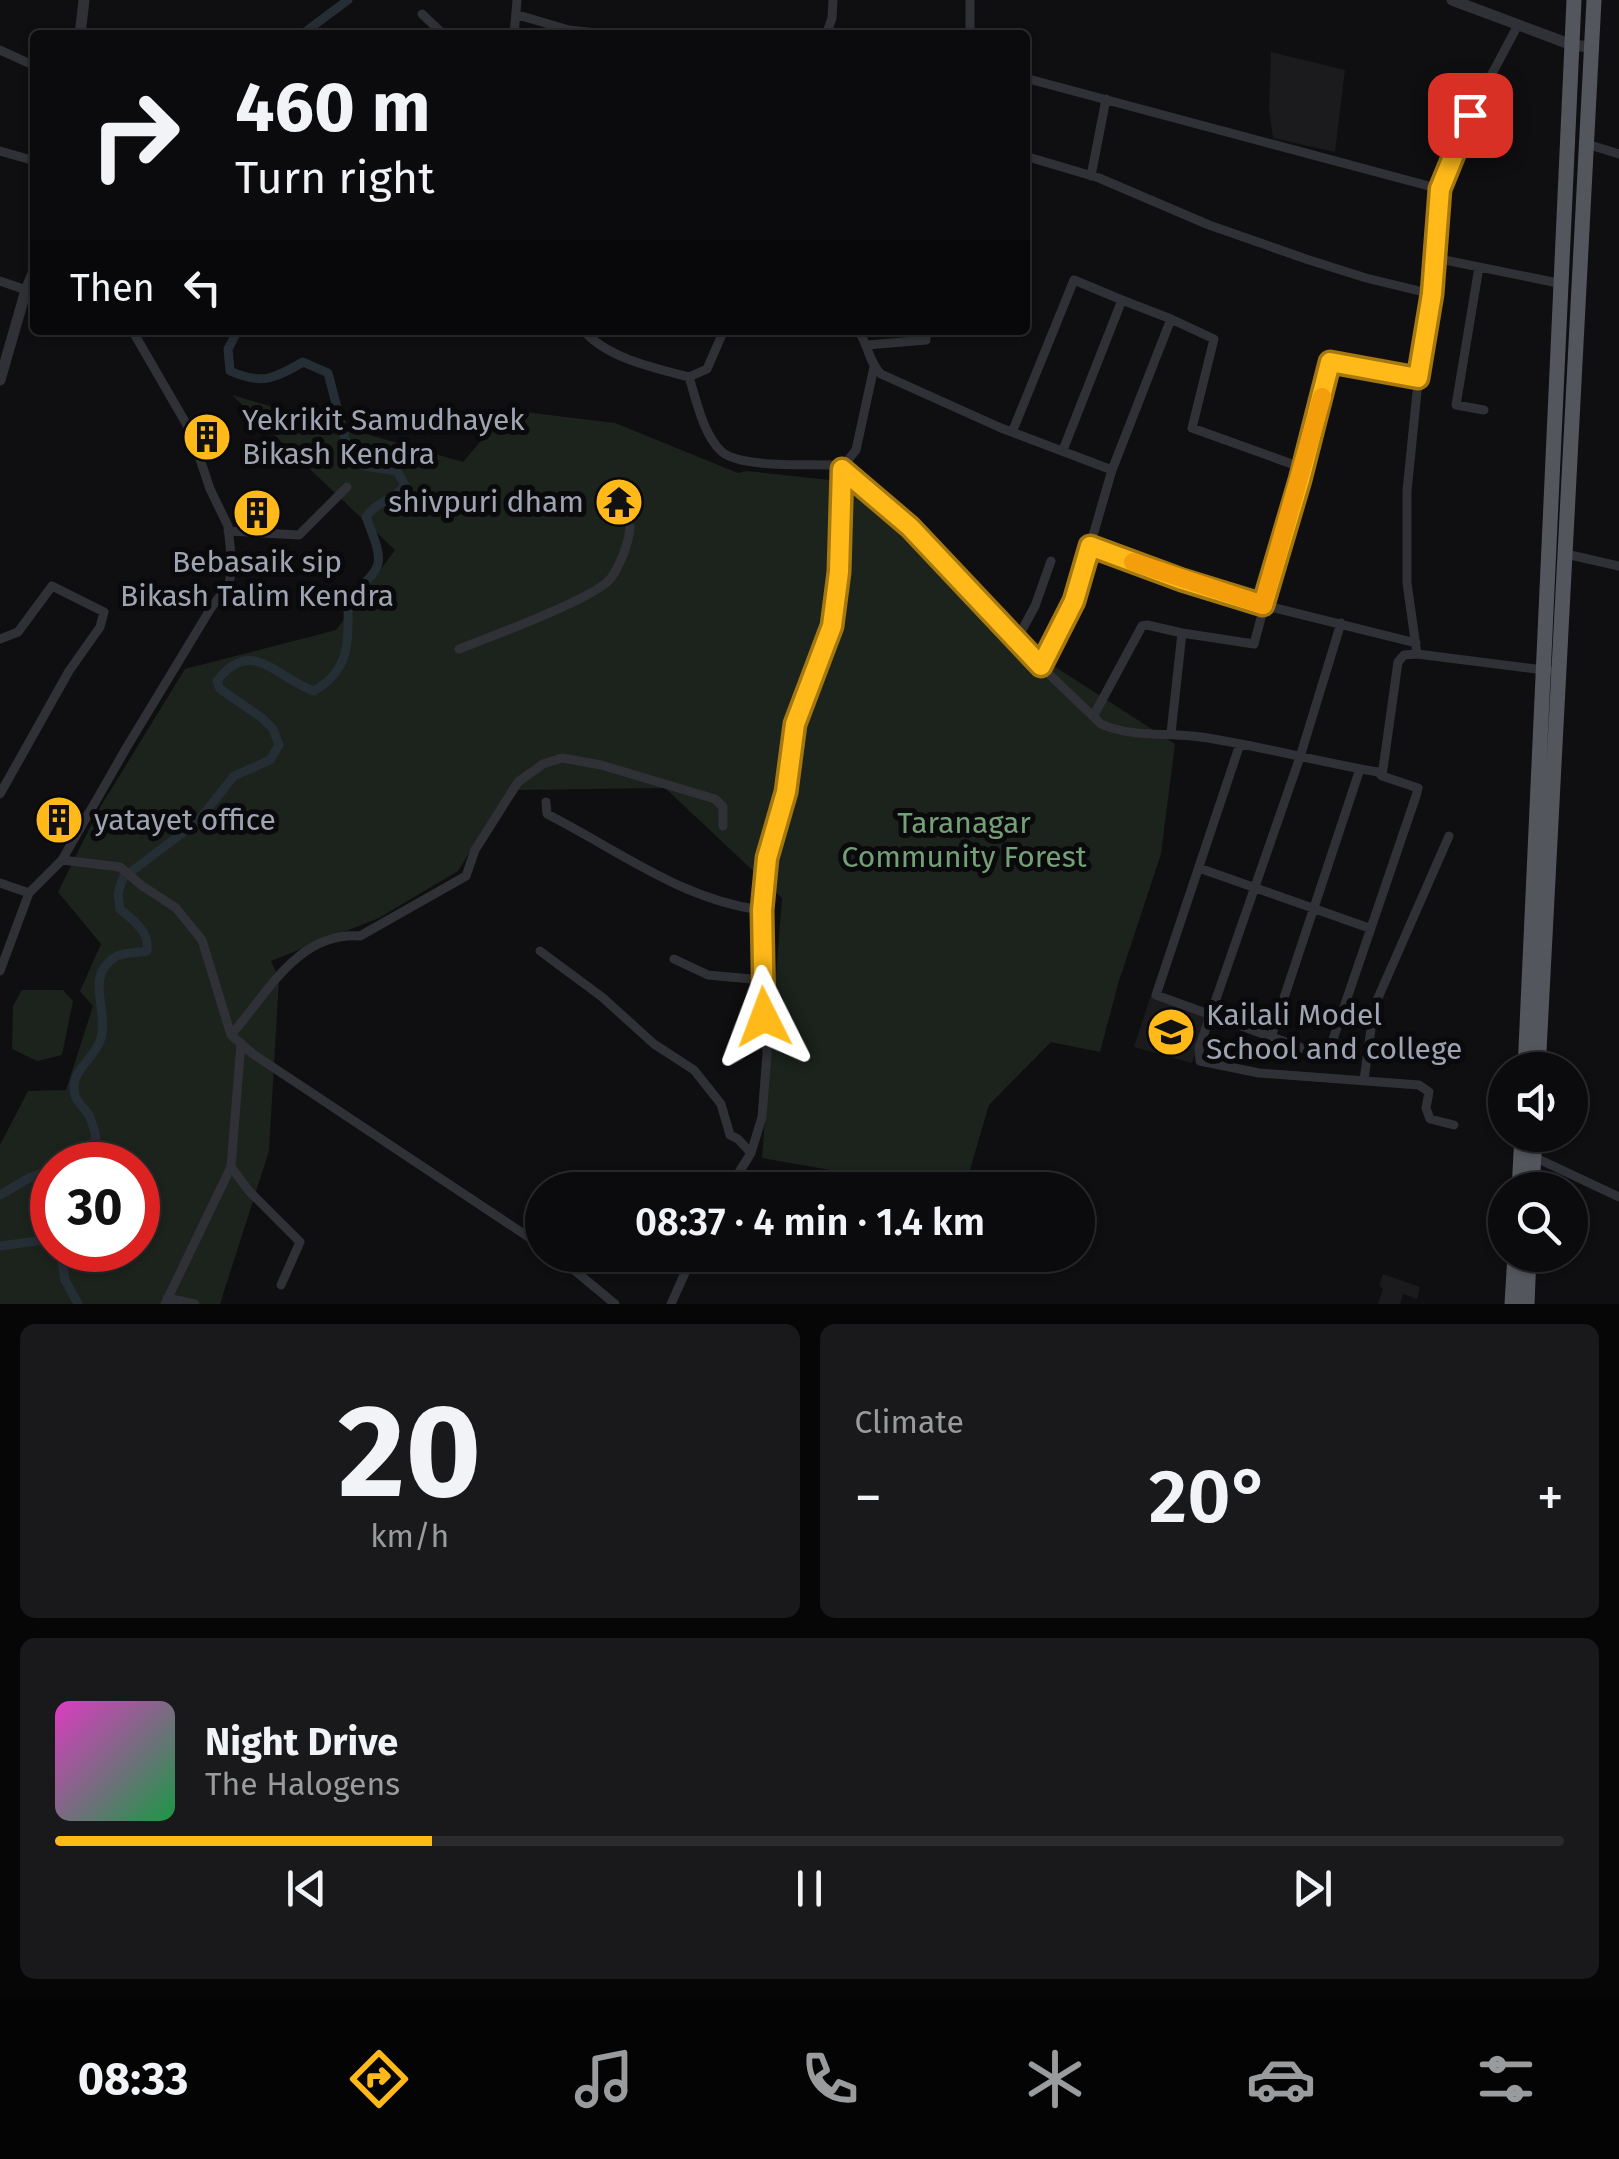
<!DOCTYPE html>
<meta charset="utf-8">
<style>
body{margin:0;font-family:"Fira Sans",sans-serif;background:#19191b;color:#f1f3f6;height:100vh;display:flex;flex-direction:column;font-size:38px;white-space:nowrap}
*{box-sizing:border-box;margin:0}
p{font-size:32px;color:#9a9b9d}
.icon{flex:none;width:55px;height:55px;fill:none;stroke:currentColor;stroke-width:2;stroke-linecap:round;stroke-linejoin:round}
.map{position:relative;height:1304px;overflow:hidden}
.side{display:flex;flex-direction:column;gap:20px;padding:20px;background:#060607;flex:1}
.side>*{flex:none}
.banner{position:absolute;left:30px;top:30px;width:1000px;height:305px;border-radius:10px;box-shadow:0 2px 8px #0004,0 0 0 2px #2b2b2e;background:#0b0b0d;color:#f1f3f6;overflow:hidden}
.controls{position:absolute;left:1488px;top:1052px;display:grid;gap:20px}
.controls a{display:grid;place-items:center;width:100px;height:100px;border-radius:50%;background:#0b0b0d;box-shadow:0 2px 8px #0004,0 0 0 2px #2b2b2e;font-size:50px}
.speed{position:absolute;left:30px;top:1142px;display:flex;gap:20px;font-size:50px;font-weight:700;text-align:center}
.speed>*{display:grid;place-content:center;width:130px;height:130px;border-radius:50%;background:#0b0b0d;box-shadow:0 2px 8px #0004,0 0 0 2px #2b2b2e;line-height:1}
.speed .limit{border:15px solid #d22;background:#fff;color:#111}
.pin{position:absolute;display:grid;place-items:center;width:85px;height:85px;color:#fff;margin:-42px;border-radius:20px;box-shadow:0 5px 15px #0006}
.me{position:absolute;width:110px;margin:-55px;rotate:357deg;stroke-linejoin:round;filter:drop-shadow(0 0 8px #0008)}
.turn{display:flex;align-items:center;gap:35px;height:210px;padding:0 40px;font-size:45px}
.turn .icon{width:130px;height:130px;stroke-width:2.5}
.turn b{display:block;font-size:70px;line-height:85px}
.then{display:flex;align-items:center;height:95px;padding:0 40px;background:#0003;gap:20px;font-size:38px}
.big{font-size:75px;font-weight:600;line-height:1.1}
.side .widget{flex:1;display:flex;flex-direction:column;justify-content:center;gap:15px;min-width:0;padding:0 35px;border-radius:15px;background:#19191b}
.side .dial{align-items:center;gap:0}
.dial b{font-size:130px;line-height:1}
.song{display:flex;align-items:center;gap:30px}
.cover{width:120px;height:120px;border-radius:15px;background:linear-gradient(135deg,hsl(310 70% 55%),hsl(140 70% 35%))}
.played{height:10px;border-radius:5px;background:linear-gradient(90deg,#ffba19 25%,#2b2b2e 25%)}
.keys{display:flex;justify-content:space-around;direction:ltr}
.heat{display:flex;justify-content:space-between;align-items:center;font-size:55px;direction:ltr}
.side .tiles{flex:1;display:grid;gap:20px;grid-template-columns:1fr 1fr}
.widget:last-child{grid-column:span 2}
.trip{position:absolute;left:525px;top:1172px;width:570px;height:100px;border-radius:50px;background:#0b0b0d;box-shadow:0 2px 8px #0004,0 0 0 2px #2b2b2e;font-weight:600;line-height:100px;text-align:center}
.dock{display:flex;height:160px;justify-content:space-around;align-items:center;background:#040405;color:#9a9b9d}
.dock .icon{width:70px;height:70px}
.dock .current{color:#ffba19}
.dock b{font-size:45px;color:#f1f3f6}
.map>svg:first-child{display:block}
.built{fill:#1b1b1e}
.green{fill:#1b231c;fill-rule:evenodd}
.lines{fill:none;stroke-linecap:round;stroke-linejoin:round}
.canal{stroke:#252d35;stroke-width:9}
.minor{stroke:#303136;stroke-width:9}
.tertiary{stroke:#303136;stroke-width:11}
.trunk{stroke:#54565e;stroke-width:15}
.route-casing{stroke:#a67910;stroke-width:25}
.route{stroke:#ffba19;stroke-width:18}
.slow{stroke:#f59e0b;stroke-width:18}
.labels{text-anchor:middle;stroke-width:10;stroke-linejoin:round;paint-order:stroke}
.poi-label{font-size:30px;fill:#9fa4b3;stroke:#0a0a0c;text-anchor:start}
.park-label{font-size:30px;fill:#74a078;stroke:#0a0a0c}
</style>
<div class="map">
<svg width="1619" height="1304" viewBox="0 0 1619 1304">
<rect width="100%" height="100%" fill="#0f0f11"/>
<!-- built -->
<path class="built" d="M1271,52L1345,70L1335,152L1273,138L1269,108Z
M1151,995L1208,1016L1192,1063L1134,1047Z
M1383,1274L1420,1287L1417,1299L1403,1294L1400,1304H1378L1383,1289L1379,1285Z"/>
<!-- green -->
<path class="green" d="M232,395L463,462L507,410L615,423L738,473L747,471L839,481L1043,659L1175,744L1161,854L1118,984L1100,1052L1051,1042L989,1105L964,1190H944L762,1158L782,898L665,788L517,790L491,819L458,871L379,918L271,961L279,979L269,1151L220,1304H0V1145L28,1091L66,1090L93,1006L80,991L101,944L58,892L99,809L185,669L336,630L395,550ZM52,1165H138V1250H52Z
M22,990H63L73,1001L62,1055L37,1061L12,1049L13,1006Z"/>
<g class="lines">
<!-- canal -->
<path class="canal" d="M301,35L348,0
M62,1165L86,1154L96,1137C94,1130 92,1121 89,1115C83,1106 74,1101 74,1088C73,1070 94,1058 100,1041C111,1011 82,976 117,956C125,952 138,953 147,951C150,932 133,920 120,909L118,893L123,878L198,821L234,776L270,760L279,745L273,729L262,718L220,689L217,681C252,635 277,679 314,691C352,669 348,639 348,599C385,564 385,566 366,517C378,500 392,502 405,485L397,471L365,466L347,446L328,373L303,362C274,379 262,385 230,371L228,349L238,330
M0,1195L29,1178L52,1169
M0,1246L52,1239
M60,1250L65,1280L78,1304"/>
<!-- minor -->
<path class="minor" d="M970,0V35
M422,14L441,32V35
M518,15L569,30L615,35
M1518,25L1470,115L1440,189L1432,294L1417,392L1407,491V583L1417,654L1560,672
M514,35L517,0
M826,35L832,18L833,0
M0,50L35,66
M1025,78L1440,189
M1587,144L1619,154
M0,151L35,161
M1025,156L1099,178L1209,225L1306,259L1366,278L1432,294
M1091,176L1106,99
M1435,258L1563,284
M1479,267L1456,405L1484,410
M0,281L26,290
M1171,319L1214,339L1192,428L1303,468
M583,330C607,358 654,368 689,377C696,399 703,434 721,451C739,468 805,464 831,465L841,469L910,527L1028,654L1101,724C1132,738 1168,732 1201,737C1261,746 1319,762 1378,772L1382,776L1398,662L1404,655L1417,654
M858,330C868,344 869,363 881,374L1001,428L1112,470L1090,546L1181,580L1263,605L1416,643
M867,345L926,340V330
M689,377L707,369L724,330
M1013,430L1074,280L1122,300
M1063,450L1122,300L1171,319L1112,470
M228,531L299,535L347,487
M1566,554L1619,566
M1341,623L1300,757L1199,1048L1200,1061L1259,1073L1419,1085L1429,1092L1426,1108L1430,1119L1454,1125
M0,639L18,632L52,586L104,612L100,627L69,671L0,794
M1016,641L1035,606L1051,561
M459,649C487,638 597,598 611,578C620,565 629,543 630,527
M1041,666L1074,601L1090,546
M1094,715L1142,626L1147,625L1182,633
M1171,733L1182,633L1254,644L1330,362L1419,378
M1240,744L1156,995L1324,1056L1328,1054L1416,796L1418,788L1382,776
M546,802L547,814C618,850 680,899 761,910
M62,860L120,867L141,885L176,908L202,940L231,1035L253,1054L542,1246
M1199,868L1369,928
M0,883L29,893L62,860L128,745L211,608L229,584L232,565L228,526L210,489L191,432L132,330
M540,951L602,997L654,1044L694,1070L721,1104L730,1135L738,1139L751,1153
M674,959L708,975L762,980
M0,971L29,893
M231,1035C268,993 297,932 360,936L466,876L475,850L518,782L543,764L562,758L601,765L715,799L723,807V826
M1271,1037L1360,769
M1364,1080L1374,1007L1449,836
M1534,1157L1619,1197
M231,1167L249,1191L300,1242L281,1285
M728,1190L751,1153L762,1117L767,1054L761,910L767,858L786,792L795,723L831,626L839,572L841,469L856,450L874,367
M556,1255L615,1304
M167,1298L195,1304
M165,1304L231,1167L241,1043
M671,1304L693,1255"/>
<!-- tertiary -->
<path class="tertiary" d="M1452,0L1572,45L1591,47
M80,35L84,0
M0,380L26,290L35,269"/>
<!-- trunk -->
<path class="trunk" d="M1525,1070L1574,0
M1538,1070L1594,0
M1519,1190L1522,1135
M1532,1190L1535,1135
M1512,1304L1515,1255
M1527,1304L1529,1255"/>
</g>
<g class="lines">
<!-- route casing -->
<g class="route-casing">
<path id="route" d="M764,1017L762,910L767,858L786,792L795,724L832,626L839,572L842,469L910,527L1041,666L1074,601L1090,546L1182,580L1263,605L1300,480L1330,362L1418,378L1432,294L1440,189L1470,115"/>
</g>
<!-- route -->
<use href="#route" class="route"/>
<!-- slow -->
<path class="slow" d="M1133,562L1263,605L1322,397"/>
</g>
<!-- icons -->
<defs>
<g id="building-disc" transform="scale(2.5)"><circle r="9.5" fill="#ffba19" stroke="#0a0a0c"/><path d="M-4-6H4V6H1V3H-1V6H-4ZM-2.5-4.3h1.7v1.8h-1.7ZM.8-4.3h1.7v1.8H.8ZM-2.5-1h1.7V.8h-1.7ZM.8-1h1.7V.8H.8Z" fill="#111"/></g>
<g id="temple-disc" transform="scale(2.5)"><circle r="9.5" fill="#ffba19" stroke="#0a0a0c"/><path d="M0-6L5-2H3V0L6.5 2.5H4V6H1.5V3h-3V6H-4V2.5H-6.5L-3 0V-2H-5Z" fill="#111"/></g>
<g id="school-disc" transform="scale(2.5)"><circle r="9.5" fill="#ffba19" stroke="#0a0a0c"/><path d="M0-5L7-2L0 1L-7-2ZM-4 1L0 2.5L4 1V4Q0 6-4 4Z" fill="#111"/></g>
</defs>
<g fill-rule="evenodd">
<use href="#building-disc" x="207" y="437"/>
<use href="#temple-disc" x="619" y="502"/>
<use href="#building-disc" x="257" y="513"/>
<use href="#building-disc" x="59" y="820"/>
<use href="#school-disc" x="1171" y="1032"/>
</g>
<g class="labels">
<!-- poi labels -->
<g class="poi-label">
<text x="242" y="430">Yekrikit Samudhayek<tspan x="242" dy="34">Bikash Kendra</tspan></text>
<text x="584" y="512" text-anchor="end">shivpuri dham</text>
<text x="257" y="572" text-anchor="middle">Bebasaik sip<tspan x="257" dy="34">Bikash Talim Kendra</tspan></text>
<text x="94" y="830">yatayet office</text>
<text x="1206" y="1025">Kailali Model<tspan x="1206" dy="34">School and college</tspan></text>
</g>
<!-- park labels -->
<g class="park-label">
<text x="964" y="833">Taranagar<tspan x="964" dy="34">Community Forest</tspan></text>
</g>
</g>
</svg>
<div class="controls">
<a><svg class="icon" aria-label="sound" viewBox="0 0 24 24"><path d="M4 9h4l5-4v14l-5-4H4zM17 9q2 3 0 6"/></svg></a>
<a><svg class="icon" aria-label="search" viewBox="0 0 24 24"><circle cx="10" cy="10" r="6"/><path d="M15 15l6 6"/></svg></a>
</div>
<div class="speed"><div class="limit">30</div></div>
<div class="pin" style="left:1470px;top:115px;background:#d93025"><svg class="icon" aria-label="arrive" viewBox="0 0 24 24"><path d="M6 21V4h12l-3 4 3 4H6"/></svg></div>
<svg class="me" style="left:764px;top:1017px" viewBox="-20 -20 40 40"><path d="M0-17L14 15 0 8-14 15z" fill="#ffba19" stroke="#fff" stroke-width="4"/></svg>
<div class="trip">08:37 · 4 min · 1.4 km</div>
<div class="banner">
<div class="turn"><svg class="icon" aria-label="right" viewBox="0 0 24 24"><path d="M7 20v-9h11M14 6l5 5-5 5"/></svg><div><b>460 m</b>Turn right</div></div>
<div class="then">Then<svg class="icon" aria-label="left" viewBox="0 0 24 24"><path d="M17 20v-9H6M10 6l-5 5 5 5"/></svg></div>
</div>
</div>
<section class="side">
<div class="tiles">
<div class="widget dial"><b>20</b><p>km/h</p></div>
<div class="widget"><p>Climate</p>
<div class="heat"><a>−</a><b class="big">20°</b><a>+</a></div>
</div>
<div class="widget">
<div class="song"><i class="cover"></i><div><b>Night Drive</b><p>The Halogens</p></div></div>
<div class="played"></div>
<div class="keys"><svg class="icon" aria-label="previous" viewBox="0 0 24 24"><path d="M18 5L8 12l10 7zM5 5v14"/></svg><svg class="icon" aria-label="pause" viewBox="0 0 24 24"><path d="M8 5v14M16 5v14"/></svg><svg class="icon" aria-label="next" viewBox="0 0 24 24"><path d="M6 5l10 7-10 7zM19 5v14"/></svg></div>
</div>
</div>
</section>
<nav class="dock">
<b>08:33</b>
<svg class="icon current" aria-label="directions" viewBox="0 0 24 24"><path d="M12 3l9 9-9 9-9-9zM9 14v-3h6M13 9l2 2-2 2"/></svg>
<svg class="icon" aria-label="music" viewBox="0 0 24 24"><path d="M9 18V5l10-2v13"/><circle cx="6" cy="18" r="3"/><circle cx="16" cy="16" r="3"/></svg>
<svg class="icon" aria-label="phone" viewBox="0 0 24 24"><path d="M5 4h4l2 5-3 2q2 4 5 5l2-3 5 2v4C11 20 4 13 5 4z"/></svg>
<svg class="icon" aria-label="climate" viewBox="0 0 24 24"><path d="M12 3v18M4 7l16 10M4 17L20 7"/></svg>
<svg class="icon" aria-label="car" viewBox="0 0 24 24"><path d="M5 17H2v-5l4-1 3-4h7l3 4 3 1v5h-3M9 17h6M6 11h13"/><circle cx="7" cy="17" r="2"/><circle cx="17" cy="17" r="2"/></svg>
<svg class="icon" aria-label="filters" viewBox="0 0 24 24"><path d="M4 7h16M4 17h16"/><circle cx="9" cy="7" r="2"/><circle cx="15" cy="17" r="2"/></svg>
</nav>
